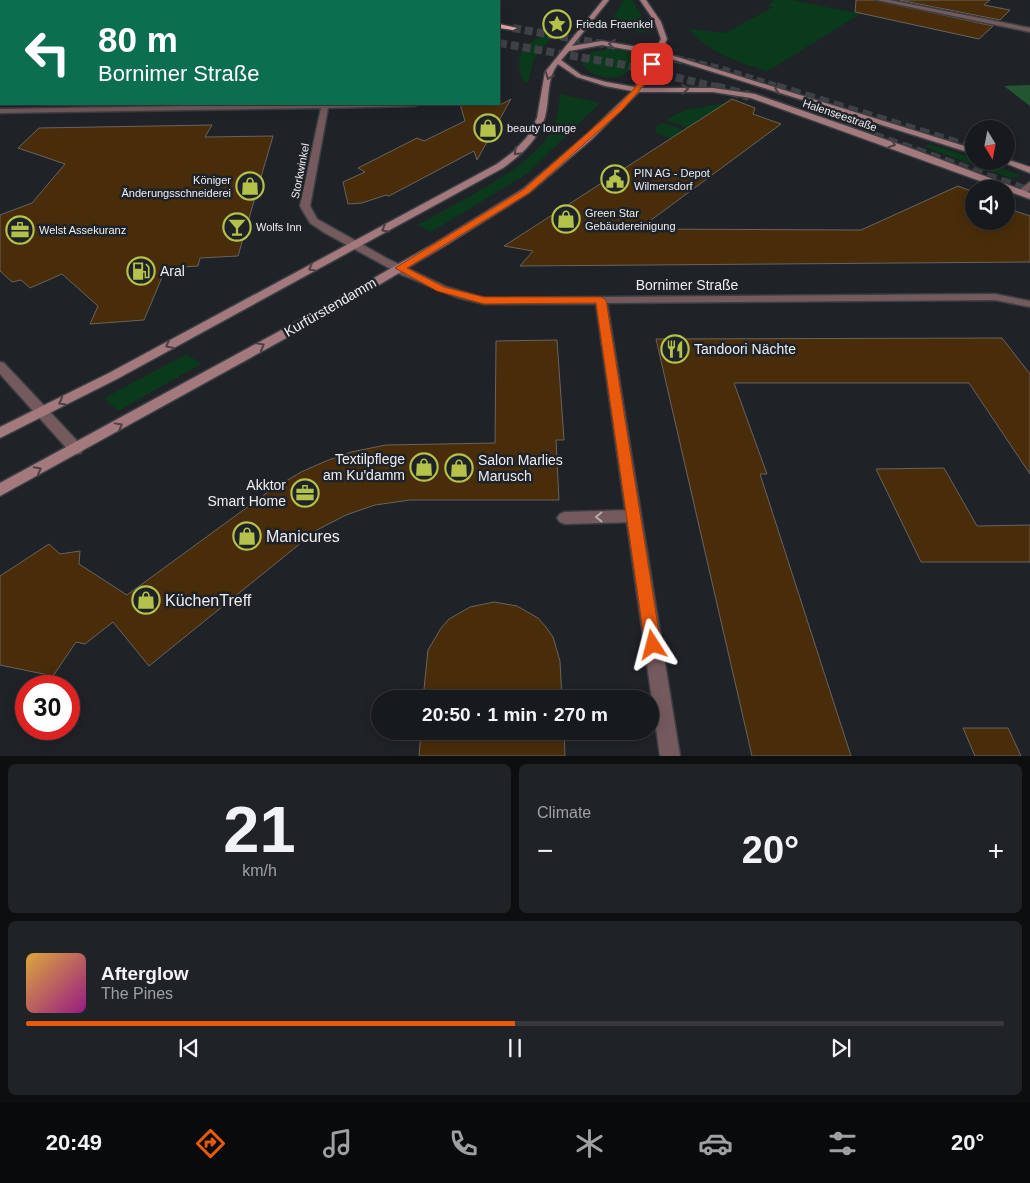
<!DOCTYPE html>
<meta charset="utf-8">
<style>
body{margin:0;font-family:Arial,sans-serif;background:#202326;color:#f1f3f6;height:100vh;display:flex;flex-direction:column;font-size:19px;white-space:nowrap}
*{box-sizing:border-box;margin:0}
p{font-size:16px;color:#9ea1a4}
.icon{flex:none;width:28px;height:28px;fill:none;stroke:currentColor;stroke-width:2;stroke-linecap:round;stroke-linejoin:round}
.map{position:relative;height:756px;overflow:hidden}
.details{display:flex;flex-direction:column;gap:8px;padding:8px;background:#0d0e10;flex:1}
.details>*{flex:none}
.guide{position:absolute;left:0px;top:0px;width:500px;height:105px;box-shadow:0 2px 12px #0003,0 0 0 1px #36383b;background:#0b6e4f;color:#fff;overflow:hidden}
.needle{width:32px;rotate:170deg}
.controls{position:absolute;left:965px;top:120px;display:grid;gap:10px}
.controls a{display:grid;place-items:center;width:50px;height:50px;border-radius:50%;background:#171a1d;box-shadow:0 2px 12px #0003,0 0 0 1px #36383b;font-size:25px}
.speed{position:absolute;left:15px;top:675px;display:flex;gap:10px;font-size:25px;font-weight:700;text-align:center}
.speed>*{display:grid;place-content:center;width:65px;height:65px;border-radius:50%;background:#171a1d;box-shadow:0 2px 12px #0003,0 0 0 1px #36383b;line-height:1}
.speed .limit{border:8px solid #d22;background:#fff;color:#111}
.pin{position:absolute;display:grid;place-items:center;width:42px;height:42px;color:#fff;margin:-21px;border-radius:10px;box-shadow:0 2px 8px #0006}
.me{position:absolute;width:55px;margin:-28px;rotate:351deg;stroke-linejoin:round;filter:drop-shadow(0 0 4px #0008)}
.turn{display:flex;align-items:center;gap:18px;height:105px;padding:0 15px;font-size:22px}
.turn .icon{width:65px;height:65px;stroke-width:2.5}
.turn b{display:block;font-size:35px;line-height:42px}
.big{font-size:38px;font-weight:800;line-height:1.1}
.details .card{flex:1;display:flex;flex-direction:column;justify-content:center;gap:8px;min-width:0;padding:0 18px;border-radius:8px;background:#202326}
.details .dial{align-items:center;gap:0}
.dial b{font-size:65px;line-height:1}
.song{display:flex;align-items:center;gap:15px}
.cover{width:60px;height:60px;border-radius:8px;background:linear-gradient(135deg,hsl(40 70% 55%),hsl(310 70% 35%))}
.played{height:5px;border-radius:2px;background:linear-gradient(90deg,#ea580c 50%,#36383b 50%)}
.keys{display:flex;justify-content:space-around;direction:ltr}
.heat{display:flex;justify-content:space-between;align-items:center;font-size:28px;direction:ltr}
.details .tiles{flex:1;display:grid;gap:8px;grid-template-columns:1fr 1fr}
.card:last-child{grid-column:span 2}
.trip{position:absolute;left:371px;top:690px;width:288px;height:50px;border-radius:25px;background:#171a1d;box-shadow:0 2px 12px #0003,0 0 0 1px #36383b;font-weight:800;line-height:50px;text-align:center}
.menu{display:flex;height:80px;justify-content:space-around;align-items:center;background:#090a0c;color:#9ea1a4}
.menu .icon{width:35px;height:35px}
.menu .current{color:#ea580c}
.menu b{font-size:22px;color:#f1f3f6}
.map>svg:first-child{display:block}
.green{fill:#0b391c}
.forest{fill:#245533}
.building{fill:#492d0b;stroke:#68635f}
.lines{fill:none;stroke-linecap:round;stroke-linejoin:round}
.highway-tunnel-far1{stroke:#3e4145;stroke-width:8;stroke-dasharray:8 4;stroke-linecap:butt}
.highway-tunnel{stroke:#3e4145;stroke-width:10;stroke-dasharray:10 5;stroke-linecap:butt}
.lane-casing{stroke:#3c3f43;stroke-width:3}
.street-casing{stroke:#3c3f43;stroke-width:3}
.secondary-casing{stroke:#3c3f43;stroke-width:3}
.highway-casing{stroke:#3c3f43;stroke-width:3}
.lane{fill:#745a5d;fill-rule:evenodd}
.street{fill:#745a5d;fill-rule:evenodd}
.secondary{fill:#a3797e;fill-rule:evenodd}
.highway{fill:#e8a7af;fill-rule:evenodd}
.oneway{stroke:#4d4045}
.oneway2{stroke:#b6abae}
.route{fill:#ea580c;stroke:#983908}
.labels{text-anchor:middle;stroke-width:5;stroke-linejoin:round;paint-order:stroke}
.far-poi-label{font-size:11px;fill:#eceef1;stroke:#1f2227;text-anchor:start}
.far-street-label{font-size:11px;fill:#eceef1;stroke:#1f2227}
.poi-label{font-size:14px;fill:#eceef1;stroke:#1f2227;text-anchor:start}
.street-label{font-size:14px;fill:#eceef1;stroke:#1f2227}
.near-poi-label{font-size:16px;fill:#eceef1;stroke:#1f2227;text-anchor:start}
</style>
<div class="map">
<svg width="1030" height="756" viewBox="0 0 1030 756">
<rect width="100%" height="100%" fill="#1f2227"/>
<!-- green -->
<path class="green" d="M623,0H632L643,18L647,33L605,27L619,9Z
M770,0H793L860,14L768,71C740,63 708,53 689,29L725,33L773,7L767,5L774,1Z
M554,30H558L534,59L528,83L524,82C510,53 528,41 554,30Z
M610,49L627,51L636,57C633,83 595,83 583,65V59L592,52Z
M560,94L600,103L527,174L431,232L418,225C455,203 531,169 551,131C558,120 559,107 560,94Z
M725,103L688,128L666,120L685,110Z
M662,123L684,130L670,139L656,132V127Z
M929,144L974,158V161H984L1022,176L1010,178L998,174L925,147Z
M187,354L201,364L118,411L104,398Z"/>
<!-- forest -->
<path class="forest" d="M1030,85V106L1004,86Z"/>
<!-- building -->
<path class="building" d="M856,0H875L993,26L979,39L855,12Z
M899,0H990L984,5L1010,10L1000,20Z
M511,99L477,160L474,151L389,196L386,195L362,203L348,204L343,182L365,172L358,168L417,138L424,141L465,121L460,104H502Z
M732,99L755,108L753,114L781,124L639,229L861,230L958,186L974,192V221H1006V208L1030,216V262L520,266L533,251L504,246Z
M212,125L205,137L273,136L238,256L200,258L198,266L166,268L144,320L90,324L98,306L62,274L30,288L21,280L12,282L0,271V215L32,203L65,164L18,148L39,128Z
M1002,338L1030,374V474L969,383H734L767,474H760L851,756H752L656,339Z
M557,340L564,440H556L559,500H410L375,505L346,515L317,530L149,666L113,622L85,644L76,642L53,676L0,665V576L49,544L60,554L80,551L79,564L127,595L268,492L301,472L326,461L351,452L386,445L495,443L496,341Z
M944,468L977,526L1030,525V562H921L876,469Z
M494,602L517,606L538,618L546,627L553,637L560,661L562,699H423L428,650L441,628L449,619L470,607Z
M963,728H1008L1021,756H975Z
M421,731H564L565,756H419Z"/>
<g class="lines">
<!-- highway-tunnel-far1 -->
<path class="highway-tunnel-far1" d="M513,28L615,46
M499,43L625,65L720,88
M640,51L720,69L780,88"/>
<!-- highway-tunnel -->
<path class="highway-tunnel" d="M715,87L749,96
M776,87L974,149
M845,126L1030,192"/>
<!-- lane casing -->
<g class="lane-casing">
<path id="lane" d="M1030,182V190L1024,195H1018V191Z
M634,510L639,512L641,516L639,520L634,522L565,524L560,522L557,518L560,514L565,512Z"/>
</g>
<!-- street casing -->
<g class="street-casing">
<path id="street" d="M877,0H889L1030,28V32Z
M295,104H419L415,106L328,108L310,206L317,219L388,259L447,287L484,298L995,294L1030,301V307L995,300L607,303L680,756H660L596,304H484L459,298L400,274L325,233L310,223L300,206L321,108L0,113V109Z
M0,362L4,363L81,445L83,449L81,453L76,454L71,453L0,374Z"/>
</g>
<!-- secondary casing -->
<g class="secondary-casing">
<path id="secondary" d="M603,0H609L572,46L602,41L655,50L661,39L655,22L640,0H646L661,22L667,39L661,52L974,149V154L659,55L642,88H713L755,94L907,147L1030,193V199L751,98L713,92H639L592,139L529,193L443,247L328,315L0,496V483L320,309L435,243L523,189L586,135L632,91L605,86L577,77L558,64C546,79 550,99 545,117C539,139 521,155 503,168L117,379L0,438V427L109,373L497,164L513,152L527,137L537,118L545,72ZM602,45L653,54L635,87L606,82L581,75L561,60L569,51Z
M1006,159L1030,167V173L1000,161H1006Z"/>
</g>
<!-- highway casing -->
<g class="highway-casing">
<path id="highway" d="M0,21H1V25H0Z
M499,24L517,28L513,30L499,28Z
M0,32H1V36H0Z"/>
</g>
<!-- lane -->
<use href="#lane" class="lane"/>
<!-- street -->
<use href="#street" class="street"/>
<!-- secondary -->
<use href="#secondary" class="secondary"/>
<!-- highway -->
<use href="#highway" class="highway"/>
</g>
<!-- one-way arrows -->
<defs><path id="oneway-chevron" d="M-2-3.5L2.5 0L-2 3.5" fill="none" stroke-width="1.6" stroke-linecap="round" stroke-linejoin="round" transform="scale(1.25)"/></defs>
<g class="oneway">
<use href="#oneway-chevron" transform="translate(612 44) rotate(-176)"/>
<use href="#oneway-chevron" transform="translate(549 76) rotate(112)"/>
<use href="#oneway-chevron" transform="translate(685 89) rotate(-2)"/>
<use href="#oneway-chevron" transform="translate(778 89) rotate(-162)"/>
<use href="#oneway-chevron" transform="translate(892 144) rotate(19)"/>
<use href="#oneway-chevron" transform="translate(517 152) rotate(138)"/>
<use href="#oneway-chevron" transform="translate(385 229) rotate(151)"/>
<use href="#oneway-chevron" transform="translate(312 268) rotate(151)"/>
<use href="#oneway-chevron" transform="translate(169 345) rotate(152)"/>
<use href="#oneway-chevron" transform="translate(261 346) rotate(-29)"/>
<use href="#oneway-chevron" transform="translate(62 402) rotate(153)"/>
<use href="#oneway-chevron" transform="translate(119 426) rotate(-29)"/>
<use href="#oneway-chevron" transform="translate(38 470) rotate(-28)"/>
</g>
<use class="oneway2" href="#oneway-chevron" transform="translate(599 517) rotate(179)"/>
<!-- route -->
<path class="route" d="M650,63L655,64L639,91L622,110L529,193L407,268L444,287L484,297H601L606,300L661,645L659,650L653,652L647,650L645,645L596,303L484,304L437,291L395,268L523,190L617,107L634,89Z"/>
<!-- icons -->
<defs>
<g id="sight-ring" transform="scale(1.4375)"><circle r="9.5" fill="#1f2227" stroke="#b4c24a" stroke-width="1.5"/><path d="M0-6L1.8-2.2L6-1.7L2.9 1.2L3.7 5.4L0 3.3L-3.7 5.4L-2.9 1.2L-6-1.7L-1.8-2.2Z" fill="#b4c24a"/></g>
<g id="shop-ring" transform="scale(1.4375)"><circle r="9.5" fill="#1f2227" stroke="#b4c24a" stroke-width="1.5"/><path d="M-5-2.5h2.3a2.7 3.5 0 0 1 5.4 0H5L5.5 6h-11ZM-1.5-2.5h3a1.5 2.3 0 0 0-3 0Z" fill="#b4c24a"/></g>
<g id="civic-ring" transform="scale(1.4375)"><circle r="9.5" fill="#1f2227" stroke="#b4c24a" stroke-width="1.5"/><path d="M-.6-6.5H3V-4.5H.6V-3L4-1V1h2V6H-6V1h2V-1L-.6-3ZM-1.2 2.5V6h2.4V2.5Z" fill="#b4c24a"/></g>
<g id="bar-ring" transform="scale(1.4375)"><circle r="9.5" fill="#1f2227" stroke="#b4c24a" stroke-width="1.5"/><path d="M-6-5H6L.8 .8V4.5H3.5V6h-7V4.5H-.8V.8Z" fill="#b4c24a"/></g>
<g id="office-ring" transform="scale(1.4375)"><circle r="9.5" fill="#1f2227" stroke="#b4c24a" stroke-width="1.5"/><path d="M-6-3h4V-5.5h4V-3h4V5H-6ZM-1-4.5V-3h2v-1.5ZM-6 0V1H6V0Z" fill="#b4c24a"/></g>
<g id="fuel-ring" transform="scale(1.4375)"><circle r="9.5" fill="#1f2227" stroke="#b4c24a" stroke-width="1.5"/><path d="M-5.5-6h7V0h2V4h1.3V-2.5L3-4.5l.8-.8L6-3V5H2.5V1h-1V6h-7ZM-4.2-4.7v3.2H.2V-4.7Z" fill="#b4c24a"/></g>
<g id="restaurant-ring" transform="scale(1.4375)"><circle r="9.5" fill="#1f2227" stroke="#b4c24a" stroke-width="1.5"/><path d="M-5-6h1v4h1v-4h1v4h1v-4h1v5L-1.5 .5V6h-2V.5L-5-1ZM5-6V6H3V1.5H1.5Q1.5-4 5-6Z" fill="#b4c24a"/></g>
</defs>
<g fill-rule="evenodd">
<use href="#sight-ring" x="557" y="24"/>
<use href="#shop-ring" x="488" y="128"/>
<use href="#civic-ring" x="615" y="179"/>
<use href="#shop-ring" x="250" y="186"/>
<use href="#shop-ring" x="566" y="219"/>
<use href="#bar-ring" x="237" y="227"/>
<use href="#office-ring" x="20" y="230"/>
<use href="#fuel-ring" x="141" y="271"/>
<use href="#restaurant-ring" x="675" y="349"/>
<use href="#shop-ring" x="424" y="467"/>
<use href="#shop-ring" x="459" y="468"/>
<use href="#office-ring" x="305" y="493"/>
<use href="#shop-ring" x="247" y="536"/>
<use href="#shop-ring" x="146" y="600"/>
</g>
<g class="labels">
<!-- far-poi labels -->
<g class="far-poi-label">
<text x="576" y="28">Frieda Fraenkel</text>
<text x="507" y="132">beauty lounge</text>
<text x="634" y="177">PIN AG - Depot<tspan x="634" dy="13">Wilmersdorf</tspan></text>
<text x="231" y="184" text-anchor="end">Königer<tspan x="231" dy="13">Änderungsschneiderei</tspan></text>
<text x="585" y="217">Green Star<tspan x="585" dy="13">Gebäudereinigung</tspan></text>
<text x="256" y="231">Wolfs Inn</text>
<text x="39" y="234">Welst Assekuranz</text>
</g>
<!-- far-street labels -->
<g class="far-street-label">
<text transform="translate(840 115) rotate(19)" y="4">Halenseestraße</text>
<text transform="translate(300 171) rotate(-79)" y="4">Storkwinkel</text>
</g>
<!-- poi labels -->
<g class="poi-label">
<text x="160" y="276">Aral</text>
<text x="694" y="354">Tandoori Nächte</text>
<text x="405" y="464" text-anchor="end">Textilpflege<tspan x="405" dy="16">am Ku'damm</tspan></text>
<text x="478" y="465">Salon Marlies<tspan x="478" dy="16">Marusch</tspan></text>
<text x="286" y="490" text-anchor="end">Akktor<tspan x="286" dy="16">Smart Home</tspan></text>
</g>
<!-- street labels -->
<g class="street-label">
<text x="687" y="290">Bornimer Straße</text>
<text transform="translate(330 307) rotate(-30)" y="5">Kurfürstendamm</text>
</g>
<!-- near-poi labels -->
<g class="near-poi-label">
<text x="266" y="542">Manicures</text>
<text x="165" y="606">KüchenTreff</text>
</g>
</g>
</svg>
<div class="controls">
<a><svg class="needle" viewBox="-14 -14 28 28"><path d="M0-13l5 13h-10z" fill="#e53935"/><path d="M0 13l5-13h-10z" fill="#9ea1a4"/></svg></a>
<a><svg class="icon" aria-label="sound" viewBox="0 0 24 24"><path d="M4 9h4l5-4v14l-5-4H4zM17 9q2 3 0 6"/></svg></a>
</div>
<div class="speed"><div class="limit">30</div></div>
<div class="pin" style="left:652px;top:64px;background:#d93025"><svg class="icon" aria-label="arrive" viewBox="0 0 24 24"><path d="M6 21V4h12l-3 4 3 4H6"/></svg></div>
<svg class="me" style="left:653px;top:645px" viewBox="-20 -20 40 40"><path d="M0-17L14 15 0 8-14 15z" fill="#ea580c" stroke="#fff" stroke-width="4"/></svg>
<div class="trip">20:50 · 1 min · 270 m</div>
<div class="guide">
<div class="turn"><svg class="icon" aria-label="left" viewBox="0 0 24 24"><path d="M17 20v-9H6M10 6l-5 5 5 5"/></svg><div><b>80 m</b>Bornimer Straße</div></div>
</div>
</div>
<section class="details">
<div class="tiles">
<div class="card dial"><b>21</b><p>km/h</p></div>
<div class="card"><p>Climate</p>
<div class="heat"><a>−</a><b class="big">20°</b><a>+</a></div>
</div>
<div class="card">
<div class="song"><i class="cover"></i><div><b>Afterglow</b><p>The Pines</p></div></div>
<div class="played"></div>
<div class="keys"><svg class="icon" aria-label="previous" viewBox="0 0 24 24"><path d="M18 5L8 12l10 7zM5 5v14"/></svg><svg class="icon" aria-label="pause" viewBox="0 0 24 24"><path d="M8 5v14M16 5v14"/></svg><svg class="icon" aria-label="next" viewBox="0 0 24 24"><path d="M6 5l10 7-10 7zM19 5v14"/></svg></div>
</div>
</div>
</section>
<nav class="menu">
<b>20:49</b>
<svg class="icon current" aria-label="directions" viewBox="0 0 24 24"><path d="M12 3l9 9-9 9-9-9zM9 14v-3h6M13 9l2 2-2 2"/></svg>
<svg class="icon" aria-label="music" viewBox="0 0 24 24"><path d="M9 18V5l10-2v13"/><circle cx="6" cy="18" r="3"/><circle cx="16" cy="16" r="3"/></svg>
<svg class="icon" aria-label="phone" viewBox="0 0 24 24"><path d="M5 4h4l2 5-3 2q2 4 5 5l2-3 5 2v4C11 20 4 13 5 4z"/></svg>
<svg class="icon" aria-label="climate" viewBox="0 0 24 24"><path d="M12 3v18M4 7l16 10M4 17L20 7"/></svg>
<svg class="icon" aria-label="car" viewBox="0 0 24 24"><path d="M5 17H2v-5l4-1 3-4h7l3 4 3 1v5h-3M9 17h6M6 11h13"/><circle cx="7" cy="17" r="2"/><circle cx="17" cy="17" r="2"/></svg>
<svg class="icon" aria-label="filters" viewBox="0 0 24 24"><path d="M4 7h16M4 17h16"/><circle cx="9" cy="7" r="2"/><circle cx="15" cy="17" r="2"/></svg>
<b>20°</b>
</nav>
